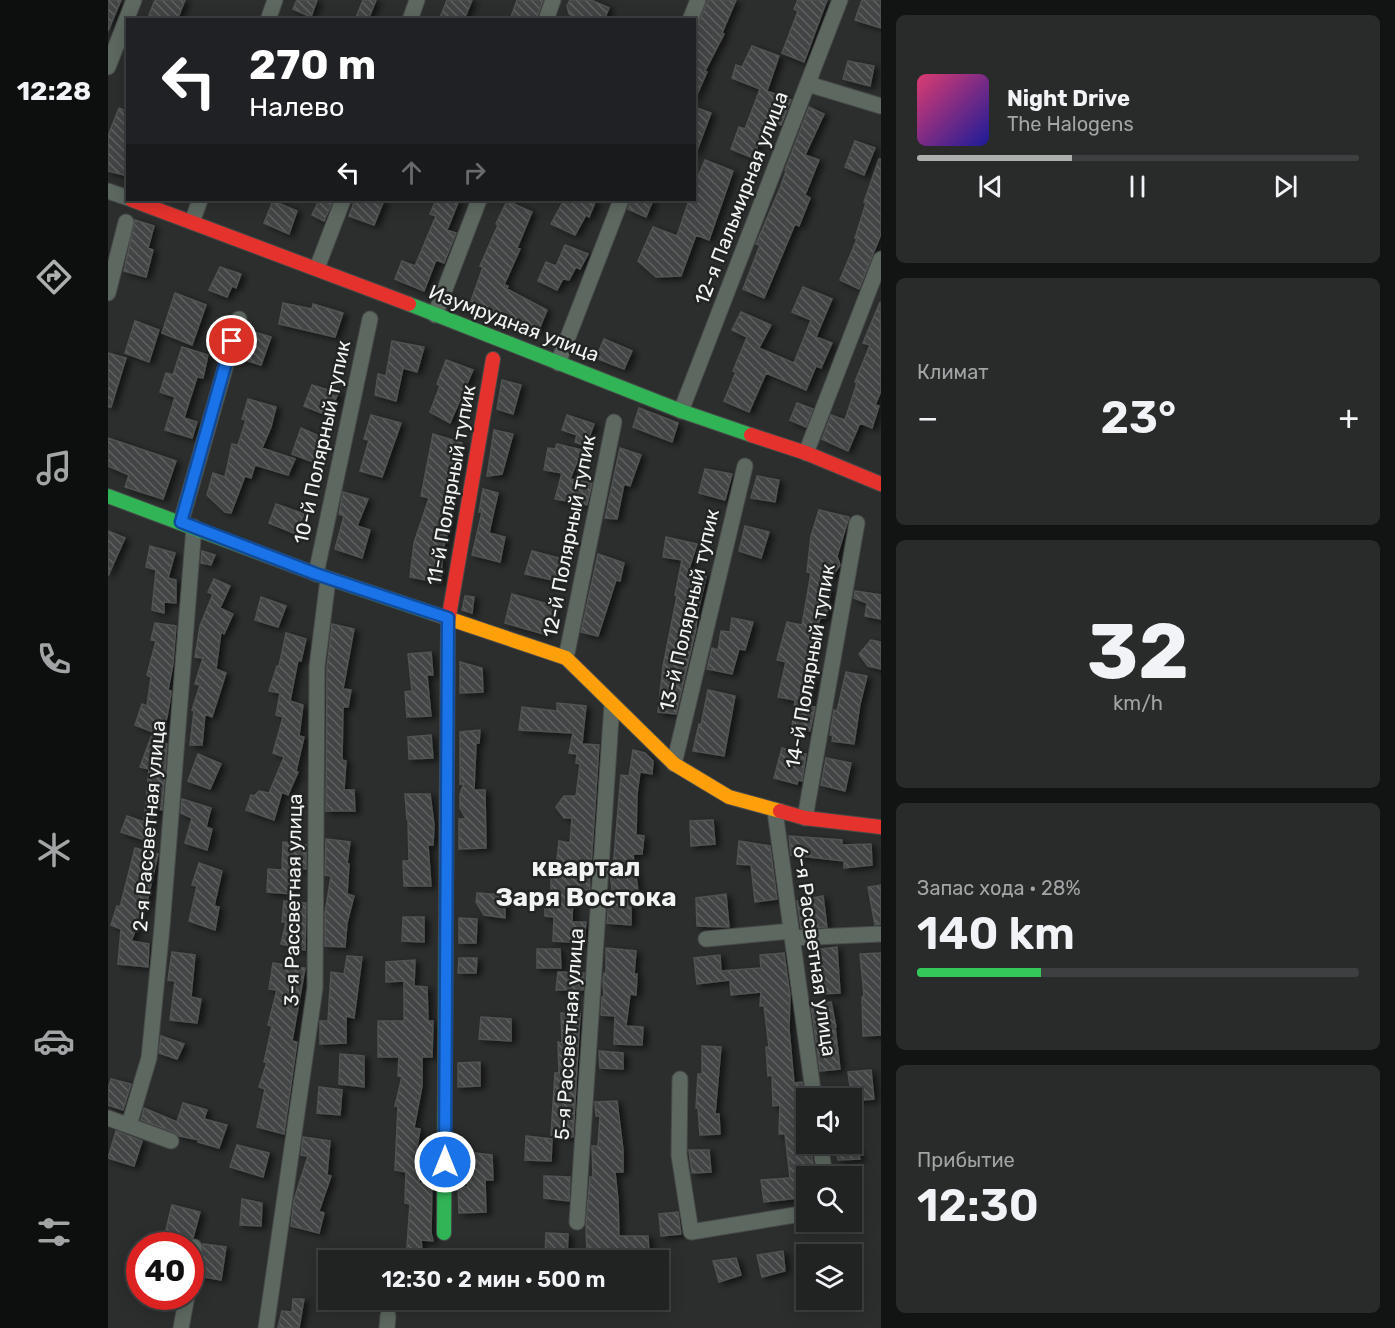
<!DOCTYPE html>
<html lang="ru">
<meta charset="utf-8">
<style>
body{margin:0;font-family:Rubik,sans-serif;background:#292a2a;color:#f1f3f6;height:100vh;display:flex;flex-direction:column;font-size:22px;white-space:nowrap}
*{box-sizing:border-box;margin:0}
p{font-size:20px;color:#a2a4a5}
.icon{flex:none;width:33px;height:33px;fill:none;stroke:currentColor;stroke-width:2;stroke-linecap:round;stroke-linejoin:round}
.map{position:relative;flex:1;overflow:hidden}
.drawer{display:flex;flex-direction:column;gap:15px;padding:15px;background:#121313;width:514px}
.drawer>*{flex:none}
.hud{position:absolute;left:18px;top:18px;width:570px;height:183px;border-radius:0px;box-shadow:0 3px 15px #0003,0 0 0 2px #3e3f40;background:#202124;color:#fff;overflow:hidden}
.fabs{position:absolute;left:688px;top:1088px;display:grid;gap:12px}
.fabs a{display:grid;place-items:center;width:66px;height:66px;border-radius:0px;background:#212222;box-shadow:0 3px 15px #0003,0 0 0 2px #3e3f40;font-size:30px}
.speed{position:absolute;left:18px;top:1232px;display:flex;gap:12px;font-size:30px;font-weight:700;text-align:center}
.speed>*{display:grid;place-content:center;width:78px;height:78px;border-radius:50%;background:#212222;box-shadow:0 3px 15px #0003,0 0 0 2px #3e3f40;line-height:1}
.speed .limit{border:9px solid #d22;background:#fff;color:#111}
.pin{position:absolute;display:grid;place-items:center;width:51px;height:51px;color:#fff;margin:-26px;border:3px solid #fff;border-radius:50%;box-shadow:0 2px 6px #0007}
.me{position:absolute;width:66px;margin:-33px;rotate:0deg;stroke-linejoin:round;filter:drop-shadow(0 0 4px #0008)}
.turn{display:flex;align-items:center;gap:21px;height:126px;padding:0 24px;font-size:27px}
.turn .icon{width:78px;height:78px;stroke-width:2.5}
.turn b{display:block;font-size:42px;line-height:51px}
.lanes{display:flex;align-items:center;height:57px;padding:0 24px;background:#0003;justify-content:center;gap:30px;direction:ltr}
.lanes .off{opacity:.35}
.big{font-size:45px;font-weight:600;line-height:1.1}
.drawer .card{flex:1;display:flex;flex-direction:column;justify-content:center;gap:9px;min-width:0;padding:0 21px;border-radius:9px;background:#292a2a}
.drawer .dial{align-items:center;gap:0}
.dial b{font-size:78px;line-height:1}
.song{display:flex;align-items:center;gap:18px}
.cover{width:72px;height:72px;border-radius:9px;background:linear-gradient(135deg,hsl(340 70% 55%),hsl(240 70% 35%))}
.played{height:6px;border-radius:3px;background:linear-gradient(90deg,#adafae 35%,#3e3f40 35%)}
.keys{display:flex;justify-content:space-around;direction:ltr}
.heat{display:flex;justify-content:space-between;align-items:center;font-size:33px;direction:ltr}
.charge{height:9px;border-radius:4px;background:linear-gradient(90deg,#34c759 28%,#3e3f40 0)}
.trip{position:absolute;left:210px;top:1250px;width:351px;height:60px;border-radius:0px;background:#212222;box-shadow:0 3px 15px #0003,0 0 0 2px #3e3f40;font-weight:600;line-height:60px;text-align:center}
main{display:flex;flex:1;min-height:0}
.menu{display:flex;flex-direction:column;width:108px;justify-content:space-around;align-items:center;background:#0d0e0e;color:#a2a4a5}
.menu .icon{width:42px;height:42px}
.menu .selected{color:#adafae}
.menu b{font-size:27px;color:#f1f3f6}
.map>svg:first-child{display:block}
.building{fill:url(#building-back-hatch);stroke:#505252;stroke-width:1.5;filter:url(#shadow)}
.lines{fill:none;stroke-linecap:round;stroke-linejoin:round}
.street-casing{stroke:#484a49;stroke-width:17}
.fast-casing{stroke:#484a49;stroke-width:16}
.slow-casing{stroke:#484a49;stroke-width:16}
.jam-casing{stroke:#484a49;stroke-width:16}
.street{stroke:#5c6860;stroke-width:15}
.fast{stroke:#30b455;stroke-width:14}
.slow{stroke:#ff9f0a;stroke-width:14}
.jam{stroke:#e5322d;stroke-width:14}
.route-casing{stroke:#114b97;stroke-width:15}
.route{stroke:#1a73e8;stroke-width:10}
.labels{text-anchor:middle;stroke-width:5;stroke-linejoin:round;paint-order:stroke}
.street-label{font-size:20px;fill:#f2f4f3;stroke:#222523}
.district-label{font-size:26px;font-weight:bold;fill:#f2f4f3;stroke:#222523}
</style>
<main>
<nav class="menu">
<b>12:28</b>
<svg class="icon selected" aria-label="directions" viewBox="0 0 24 24"><path d="M12 3l9 9-9 9-9-9zM9 14v-3h6M13 9l2 2-2 2"/></svg>
<svg class="icon" aria-label="music" viewBox="0 0 24 24"><path d="M9 18V5l10-2v13"/><circle cx="6" cy="18" r="3"/><circle cx="16" cy="16" r="3"/></svg>
<svg class="icon" aria-label="phone" viewBox="0 0 24 24"><path d="M5 4h4l2 5-3 2q2 4 5 5l2-3 5 2v4C11 20 4 13 5 4z"/></svg>
<svg class="icon" aria-label="climate" viewBox="0 0 24 24"><path d="M12 3v18M4 7l16 10M4 17L20 7"/></svg>
<svg class="icon" aria-label="car" viewBox="0 0 24 24"><path d="M5 17H2v-5l4-1 3-4h7l3 4 3 1v5h-3M9 17h6M6 11h13"/><circle cx="7" cy="17" r="2"/><circle cx="17" cy="17" r="2"/></svg>
<svg class="icon" aria-label="filters" viewBox="0 0 24 24"><path d="M4 7h16M4 17h16"/><circle cx="9" cy="7" r="2"/><circle cx="15" cy="17" r="2"/></svg>
</nav>
<div class="map">
<svg width="773" height="1328" viewBox="0 0 773 1328">
<defs>
<pattern id="building-back-hatch" width="6" height="6" patternUnits="userSpaceOnUse" patternTransform="scale(1.5)"><rect width="6" height="6" fill="#434544"/><path d="M-1 5l2 2M0 0l6 6M5-1l2 2" fill="none" stroke="#5f605f"/></pattern>
<filter id="shadow"><feDropShadow dx="4.5" dy="2.5" stdDeviation="3" flood-color="#0009"/></filter>
</defs>
<rect width="100%" height="100%" fill="#2c2e2d"/>
<!-- building -->
<path class="building" d="M0,0H13L0,31Z
M47,0H77L69,20H53L41,15Z
M189,0H209L203,17L185,9Z
M255,0H268L260,20H247Z
M339,0H364L356,20H331Z
M409,0H435L428,20H402Z
M462,0H483L501,8L496,20H472L461,14L459,6Z
M600,0H628L614,33L616,34L597,71L599,72L586,101V33Z
M690,0H719L696,62L674,53L690,11L686,9Z
M754,0H773V28L747,20Z
M644,46L671,56L659,91L683,100L673,125L660,120L645,158L623,149L631,127L637,129L652,89L624,78L628,65L634,67Z
M740,61L766,66L762,86L735,79Z
M586,107L603,113L588,153H586Z
M701,107L716,114L697,155L711,160L697,195L702,198L691,226L687,224L656,298L635,289L652,245L648,244L672,188L678,171L677,170Z
M11,108L20,112V176L0,171V136Z
M747,141L767,148L756,175L737,167Z
M771,159H773V234L751,289L732,280L749,239L747,238L758,203L756,202Z
M597,160L625,171L601,240L588,235L573,276L548,277L530,261L545,227L569,236L581,200H586V186Z
M211,200L224,203L216,221L204,215Z
M247,200H276L266,225L241,216Z
M328,200H351L339,230L348,233L336,263L328,260L316,291L287,279L294,261L307,266L328,216L322,214Z
M456,200H488L481,217L478,215L467,235L443,224Z
M523,200H545L538,217L520,209Z
M165,201L189,211L181,234L156,223Z
M399,201L424,212L409,248L412,249L396,285L400,286L399,289L439,310L430,332L363,301L375,267L372,266L390,225L388,224Z
M27,220L46,226L40,248L45,250L38,277L16,271Z
M457,245L480,254L472,269L468,267L461,280L455,279L449,290L430,281L438,262L448,266Z
M112,267L133,274L128,288L124,286L119,297L101,290Z
M695,287L724,299L708,337L724,343L713,368L708,366L698,390L658,373L641,412L616,401L628,372L625,371L639,337L624,330L633,312L663,325L651,348L686,363L703,320L684,312Z
M67,293L98,305L84,345L54,333Z
M772,302L773,391L767,405L771,406L764,428L752,423L740,451L714,439L723,415L737,420L749,383L747,382L762,345L755,343Z
M175,303L204,309L205,304L235,313L227,337L171,324Z
M27,321L51,330L41,362L17,353Z
M140,330L163,337L153,365L130,358Z
M496,339L524,351L516,369L488,358Z
M284,341L316,347L309,372L295,368L288,401L267,395L270,374L278,376Z
M74,347L100,355L95,378L89,377L76,418L89,422L84,438L57,430L67,397L52,392L58,373L65,375Z
M0,353L18,358L3,407H0Z
M338,360L365,370L342,423L322,412L332,386L329,384Z
M394,380L413,385L405,414L389,409Z
M204,385L230,393L221,416L196,406Z
M140,399L168,407L163,427L154,448L187,459L180,475L147,465L143,478L137,476L123,513L117,512L99,495L105,473L117,477L124,444L130,445L138,420L134,419Z
M689,403L705,409L698,427L682,420Z
M531,408L570,423L564,442L525,427Z
M263,415L293,423L274,477L252,471L261,440L256,439Z
M459,415L486,424L478,446L467,442L469,435L454,430Z
M193,428L213,437L205,462L184,454Z
M386,430L405,434L394,474L379,476Z
M325,434L354,443L346,481L341,520L343,521L332,560H334L333,583L302,577L306,543L321,498L313,496Z
M0,438L68,461L55,499L17,487L21,475L0,466Z
M449,444L474,450L462,479L484,483L479,505L447,499L454,473L436,470L440,448L447,449Z
M512,448L533,455L522,486L516,484L509,519L497,518Z
M597,469L624,474L617,500L591,493Z
M649,476L671,480L667,502L643,498Z
M375,489L390,493L381,533L397,537L392,562L364,555L374,512H371Z
M235,492L260,499L249,526L262,530L254,558L227,549L236,516L231,514Z
M168,504L196,514L188,534L161,523Z
M711,510L741,517L729,556L732,565L716,587L723,588L718,618H712L697,675L706,677L699,706L707,707L702,731L684,728L687,700L670,697L678,662L669,660L679,622L694,625L703,573L699,572L703,536Z
M637,526L661,532L653,558L631,551Z
M0,531L17,538L0,576Z
M558,537L589,544L580,572L598,577L589,615L588,629L568,714L550,712L555,666L569,596L567,595L574,560L555,557Z
M42,546L67,553L60,578L68,580V603L56,602V613L44,610L48,570L38,567Z
M94,551L107,555L103,565L93,563Z
M424,551L455,559L449,581L417,574Z
M490,554L516,563L512,581L508,580L490,636L473,632Z
M106,579L122,586L112,608L125,614L116,634L113,632L108,669L118,673L104,717L97,714L94,745H82L86,711L84,710L92,685L87,684L95,658L87,657L92,626L105,594L100,592Z
M747,591L773,595V619L757,616L759,603L746,598Z
M404,594L447,606L439,635L397,623Z
M357,596L366,597L364,613L354,610Z
M153,597L178,606L170,627L147,620Z
M624,618L645,622L637,650L631,649L624,674L599,669L604,648L610,650L613,631L622,632Z
M47,623L68,626L65,664L60,690L63,691V694L59,717L52,741L59,744L54,810L48,809L37,840L13,832L19,816L36,822L41,769L32,767L45,732L27,725L34,704L39,706L43,677L39,675L48,641L43,640Z
M224,624L246,629L235,689L243,690L240,707H235L234,760L238,761L236,790H246L247,811H218L219,668Z
M178,633L198,639L193,661L190,660L182,701L195,705L191,736L196,737L188,771L190,772L180,795L174,792L166,820L138,810L143,795L146,796L151,791L161,793L176,757L165,753L175,717L168,715L172,693L161,691L169,666H171Z
M763,640L773,642V669L760,666L751,654Z
M323,652L325,675H319L323,716L299,717L297,692L304,691L300,654Z
M352,662L374,668L375,692L352,693Z
M738,672L759,676L752,704L746,744L724,741L725,736L722,735L726,710L729,711Z
M600,690L627,696L616,756L585,751L591,724L593,725Z
M449,703L478,706L474,744L491,745L483,867H481L482,890L465,889L464,922H478L476,943L445,941L446,917L437,916V893H443V868L448,869L451,841L462,843L464,818H456L448,807L456,796H468L472,764L468,763L469,754L461,753L465,733L411,730L414,707L449,711Z
M372,730L371,743H368L366,790H377L378,848L351,849V819H358L352,808V794L356,783L352,784V732Z
M323,735L325,758L301,759L300,737Z
M674,748L698,754L694,781L690,780L689,784L666,778Z
M525,750L537,753L545,761L544,774L532,772L529,794L528,835L536,836L534,854H525L530,891H523V925L499,923L501,897L505,898L502,871L503,868H505L513,775L521,776Z
M90,754L113,764L102,789L80,781Z
M718,758L743,763L737,791L713,785Z
M297,794H322L326,825L325,845H320L323,886H296L295,861H301L300,819H299Z
M74,799L103,808L98,827L104,829L99,850L77,843L84,818L73,813Z
M605,820L607,844L583,846L582,821Z
M681,836L734,840V845L763,844L764,865L736,868V861L683,855Z
M218,839L242,842L239,864H241L239,894L246,896L239,923L237,947L217,946V913L223,876L217,875Z
M631,841L662,846L669,899L647,902L643,865L629,864Z
M175,842L198,845V869L186,867L185,894L159,892L160,869L174,870Z
M27,848L50,854L39,902L23,941L41,944L40,967L10,964L13,929L3,925L9,906L12,907Z
M91,863L114,871L106,906L111,907L107,930L81,921L89,886L84,885Z
M773,885V924L767,925L760,887Z
M369,893L397,895V918L376,915L368,902Z
M618,894L621,927L589,926L588,898Z
M715,896L719,927L693,928L689,901Z
M176,901L198,903L197,950L173,944L178,922H174Z
M295,917H316V942L294,941Z
M351,918L369,919L368,943H351Z
M729,947L732,993L712,994L707,950Z
M498,948L528,951L526,974H529L528,995L522,994L518,1026L535,1027L534,1045L506,1044L507,1016L493,1015L494,997H496L495,980L496,973H498Z
M429,949H452L453,968H429Z
M64,952L87,955L83,997L93,999L89,1023L62,1020L67,981L60,980Z
M676,953L682,995L681,1029L686,1083L694,1082L698,1104H696L698,1142L702,1143L707,1176H699V1197L656,1202L653,1180L682,1178L677,1134H671L672,1105L665,1106L664,1075L660,1076L658,1047H661L656,1006H652L653,992L623,995L622,980L589,984L586,958L612,955L613,971L653,968L652,955Z
M773,953V1035L755,1036L754,997L756,996L752,954Z
M239,956L254,957L246,1018L238,1016V1043L212,1044V1021H220L223,972L236,974Z
M351,958H369L368,973H350Z
M307,960L306,986L319,987L320,1021H325L324,1057H314V1086L306,1128L312,1129L308,1154L314,1156L311,1183L324,1184L323,1233L325,1240V1241L313,1240L315,1260H298L302,1204L297,1203L298,1172L287,1170L290,1106H287L294,1077L290,1076L291,1057H270V1021H296V981L278,982V962Z
M165,963L197,968L184,1041L189,1042L176,1134L149,1127L157,1089L151,1087L159,1062H156L164,1026L160,1025L169,990L161,989Z
M450,972L476,973L475,990H448Z
M723,1002L728,1027H727L732,1069L712,1071L703,1005Z
M453,1013L472,1014L465,1137L443,1135L447,1073H451L450,1042L454,1043Z
M373,1017L403,1019V1041L371,1039Z
M53,1036L76,1044L69,1059L51,1053Z
M594,1046L613,1047L607,1114H611L612,1134L592,1135L590,1108H588L590,1074H594Z
M491,1051L515,1053V1069L492,1068Z
M232,1054L256,1056V1087L231,1084Z
M372,1062V1086L350,1087V1063Z
M763,1070L766,1099L744,1101L740,1072Z
M3,1079L23,1084L15,1110L0,1105V1089Z
M211,1087L234,1090L232,1115L209,1113Z
M509,1101L515,1150V1172H507L510,1200L511,1236H540L541,1253L506,1257L479,1258L478,1224L482,1177H485L484,1146H490L492,1116H488L487,1102Z
M75,1103L99,1110L96,1119L119,1125L111,1148L90,1142L91,1140L71,1136L66,1132L33,1120L36,1108L69,1122Z
M8,1131L34,1141L26,1166L0,1158Z
M418,1136L444,1139L443,1161L417,1160Z
M195,1137L222,1141L219,1175L223,1176L211,1211L216,1213L211,1233L183,1226L186,1200L200,1156L193,1155Z
M727,1143H747L752,1159L730,1160Z
M129,1145L161,1153L155,1177L122,1167Z
M581,1150H601L603,1172L584,1173Z
M358,1152L384,1155L385,1180H377L378,1212L351,1213L350,1186L360,1187Z
M436,1176L462,1177L461,1201L436,1198Z
M134,1199L154,1203L153,1226L132,1225Z
M64,1205L92,1212L85,1238L79,1240L57,1234Z
M570,1212L573,1234L553,1236L551,1214Z
M438,1233L460,1234L459,1260L437,1258Z
M95,1244L118,1247L113,1280L91,1276Z
M675,1251L677,1271L654,1277L649,1255Z
M628,1258L633,1275L611,1282L605,1261Z
M185,1299H196L191,1328H170L174,1311L184,1312Z"/>
<g class="lines">
<!-- street casing -->
<g class="street-casing">
<path id="street" d="M160,20L167,0
M302,20L309,0
M438,20L445,0
M582,20L590,0
M0,67L26,0
M700,84L773,106
M0,191L20,198
M84,222L92,200
M209,268L235,200
M0,293L18,222
M327,315L371,200
M450,363L513,200
M573,411L732,0
M698,453L773,259
M73,522L131,319
M208,574L262,319
M458,658L506,422
M566,764L637,466
M667,811L706,1098
M697,818L749,523
M684,938L773,934
M598,939L683,931
M572,1079L571,1155L583,1232L699,1213
M0,1118L63,1141
M21,1125L41,1058L54,927L86,527
M712,1143L717,1176
M469,1222L504,704
M82,1274L86,1247
M73,1328L79,1296
M158,1328L207,988L209,667L220,579
M279,1328L280,1316"/>
</g>
<!-- fast casing -->
<g class="fast-casing">
<path id="fast" d="M301,304L573,411L643,435
M0,496L208,574L324,613
M336,1233L338,922"/>
</g>
<!-- slow casing -->
<g class="slow-casing">
<path id="slow" d="M324,613L458,658L566,764L621,797L672,811
M338,922L340,622"/>
</g>
<!-- jam casing -->
<g class="jam-casing">
<path id="jam" d="M24,200L301,304
M643,435L698,453L773,484
M340,622L385,359
M672,811L697,818L773,827"/>
</g>
<!-- street -->
<use href="#street" class="street"/>
<!-- fast -->
<use href="#fast" class="fast"/>
<!-- slow -->
<use href="#slow" class="slow"/>
<!-- jam -->
<use href="#jam" class="jam"/>
</g>
<g class="lines">
<!-- route casing -->
<g class="route-casing">
<path id="route" d="M124,341L73,522L208,574L340,618L337,1162"/>
</g>
<!-- route -->
<use href="#route" class="route"/>
</g>
<g class="labels">
<!-- street labels -->
<g class="street-label">
<text transform="translate(633 198) rotate(-69)" y="7">12-я Пальмирная улица</text>
<text transform="translate(406 323) rotate(21)" y="7">Изумрудная улица</text>
<text transform="translate(214 442) rotate(-78)" y="7">10-й Полярный тупик</text>
<text transform="translate(343 485) rotate(-80)" y="7">11-й Полярный тупик</text>
<text transform="translate(461 536) rotate(-79)" y="7">12-й Полярный тупик</text>
<text transform="translate(581 610) rotate(-77)" y="7">13-й Полярный тупик</text>
<text transform="translate(702 666) rotate(-80)" y="7">14-й Полярный тупик</text>
<text transform="translate(41 826) rotate(-85)" y="7">2-я Рассветная улица</text>
<text transform="translate(185 900) rotate(-89)" y="7">3-я Рассветная улица</text>
<text transform="translate(707 951) rotate(82)" y="7">6-я Рассветная улица</text>
<text transform="translate(461 1034) rotate(-86)" y="7">5-я Рассветная улица</text>
</g>
<!-- district labels -->
<g class="district-label">
<text x="478" y="876">квартал<tspan x="478" dy="30">Заря Востока</tspan></text>
</g>
</g>
</svg>
<div class="fabs">
<a><svg class="icon" aria-label="sound" viewBox="0 0 24 24"><path d="M4 9h4l5-4v14l-5-4H4zM17 9q2 3 0 6"/></svg></a>
<a><svg class="icon" aria-label="search" viewBox="0 0 24 24"><circle cx="10" cy="10" r="6"/><path d="M15 15l6 6"/></svg></a>
<a><svg class="icon" aria-label="layers" viewBox="0 0 24 24"><path d="M12 4l9 5-9 5-9-5zM3 14l9 5 9-5"/></svg></a>
</div>
<div class="speed"><div class="limit">40</div></div>
<div class="pin" style="left:124px;top:341px;background:#d93025"><svg class="icon" aria-label="arrive" viewBox="0 0 24 24"><path d="M6 21V4h12l-3 4 3 4H6"/></svg></div>
<svg class="me" style="left:337px;top:1162px" viewBox="-20 -20 40 40"><circle r="17" fill="#1a73e8" stroke="#fff" stroke-width="3"/><path d="M0-11L8 9 0 5-8 9z" fill="#fff"/></svg>
<div class="trip">12:30 · 2 мин · 500 m</div>
<div class="hud">
<div class="turn"><svg class="icon" aria-label="left" viewBox="0 0 24 24"><path d="M17 20v-9H6M10 6l-5 5 5 5"/></svg><div><b>270 m</b>Налево</div></div>
<div class="lanes"><svg class="icon" aria-label="left" viewBox="0 0 24 24"><path d="M17 20v-9H6M10 6l-5 5 5 5"/></svg><svg class="icon off" aria-label="ahead" viewBox="0 0 24 24"><path d="M12 20V5M6 11l6-6 6 6"/></svg><svg class="icon off" aria-label="right" viewBox="0 0 24 24"><path d="M7 20v-9h11M14 6l5 5-5 5"/></svg></div>
</div>
</div>
<section class="drawer">
<div class="card">
<div class="song"><i class="cover"></i><div><b>Night Drive</b><p>The Halogens</p></div></div>
<div class="played"></div>
<div class="keys"><svg class="icon" aria-label="previous" viewBox="0 0 24 24"><path d="M18 5L8 12l10 7zM5 5v14"/></svg><svg class="icon" aria-label="pause" viewBox="0 0 24 24"><path d="M8 5v14M16 5v14"/></svg><svg class="icon" aria-label="next" viewBox="0 0 24 24"><path d="M6 5l10 7-10 7zM19 5v14"/></svg></div>
</div>
<div class="card"><p>Климат</p>
<div class="heat"><a>−</a><b class="big">23°</b><a>+</a></div>
</div>
<div class="card dial"><b>32</b><p>km/h</p></div>
<div class="card"><p>Запас хода · 28%</p><b class="big">140 km</b><div class="charge"></div></div>
<div class="card"><p>Прибытие</p><b class="big">12:30</b></div>
</section>
</main>
